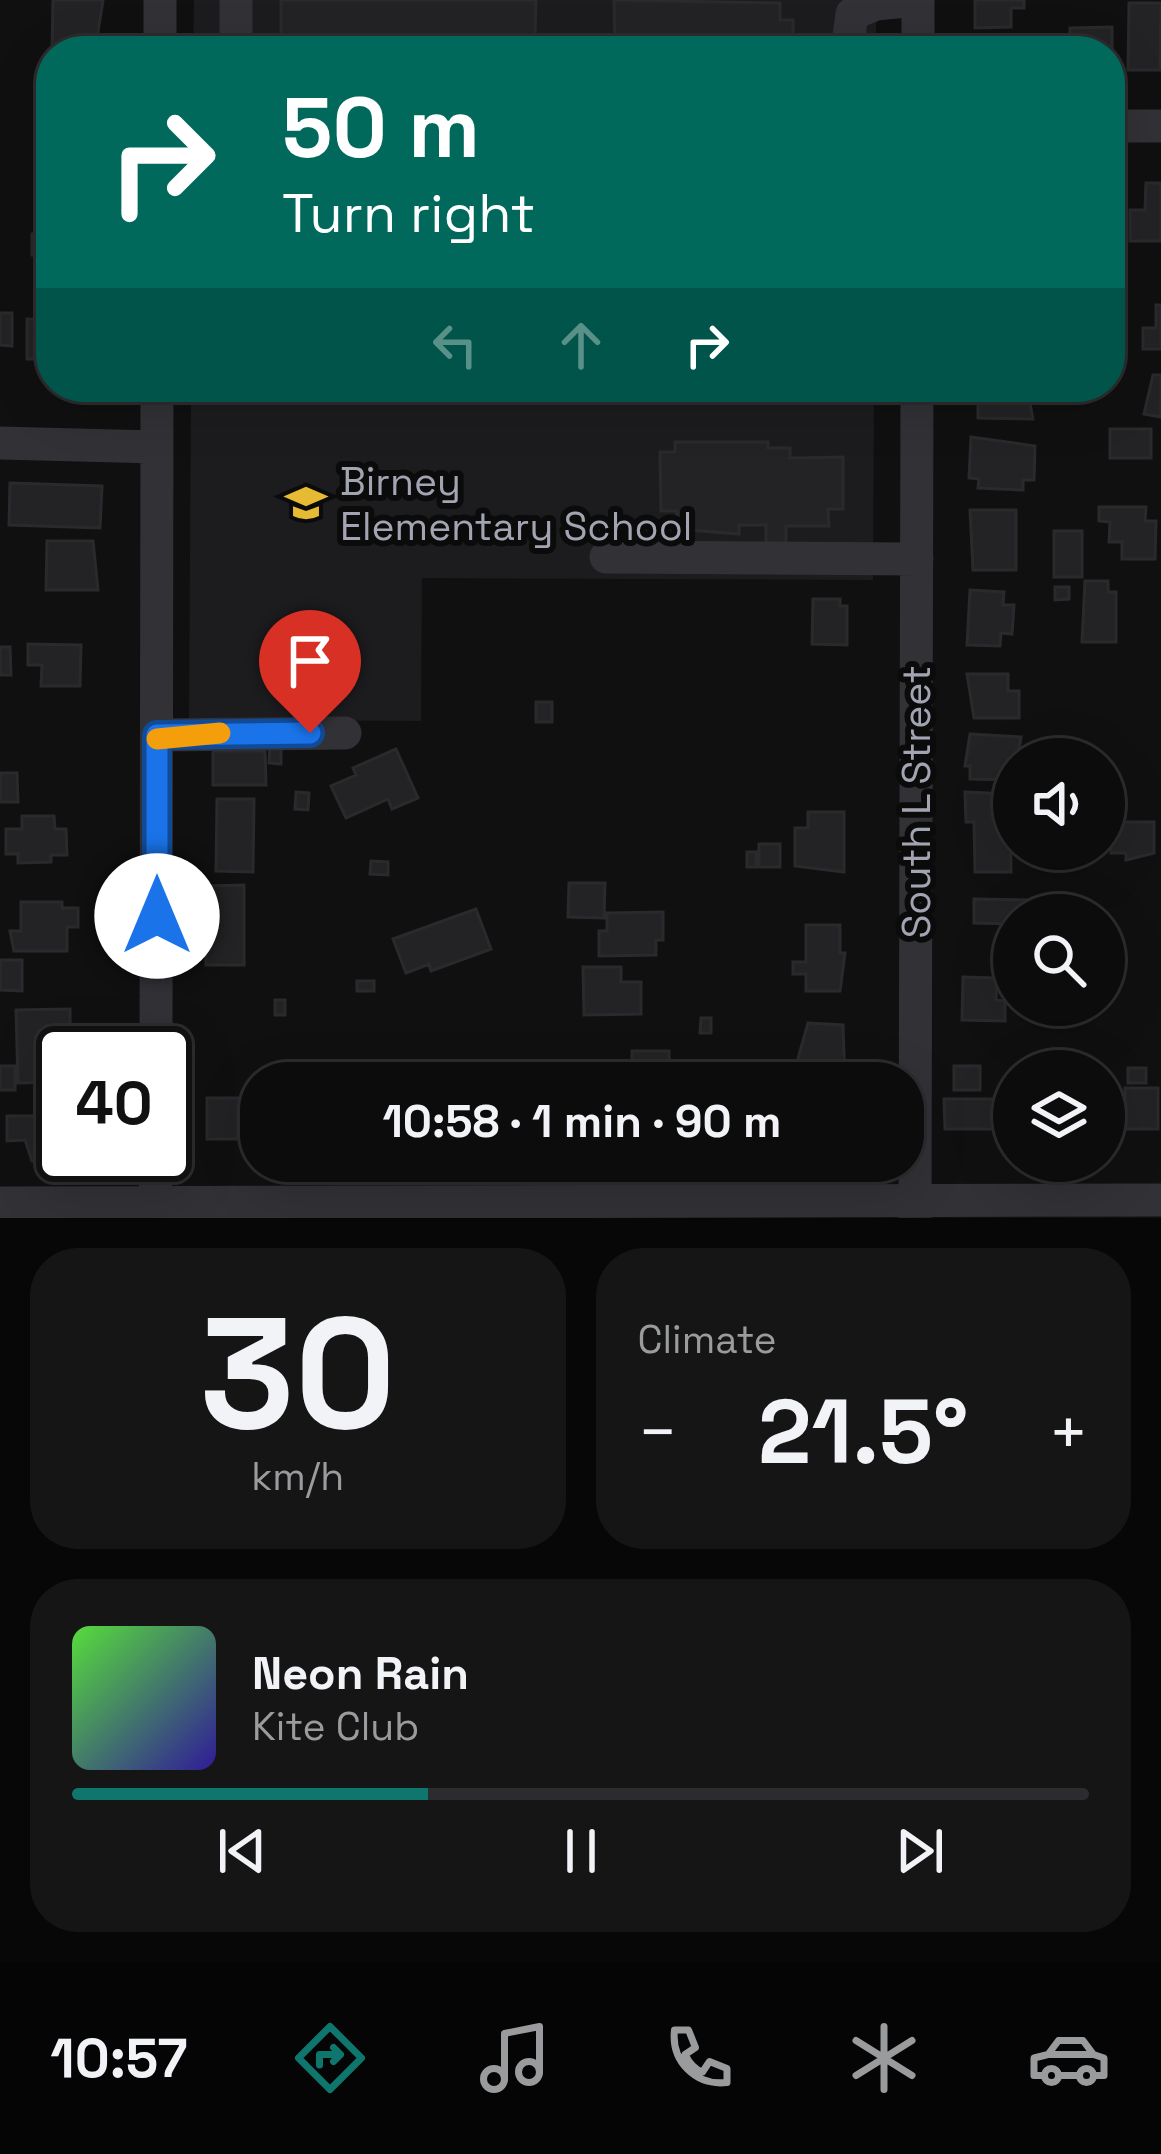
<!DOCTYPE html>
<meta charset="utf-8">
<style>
body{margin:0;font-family:"Space Grotesk",sans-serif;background:#151516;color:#f1f3f6;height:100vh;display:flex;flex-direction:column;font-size:45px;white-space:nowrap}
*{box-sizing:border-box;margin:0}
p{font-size:39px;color:#9a9b9d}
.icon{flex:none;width:66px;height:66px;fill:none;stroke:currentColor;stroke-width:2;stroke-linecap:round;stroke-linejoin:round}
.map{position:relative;height:1218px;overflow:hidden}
.drawer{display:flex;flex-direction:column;gap:30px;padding:30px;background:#070707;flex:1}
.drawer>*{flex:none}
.hud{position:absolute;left:36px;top:36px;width:1089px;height:366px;border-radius:48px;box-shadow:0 12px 48px #0002,0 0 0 3px #2c2c2e;background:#00695c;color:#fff;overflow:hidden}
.buttons{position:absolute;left:993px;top:738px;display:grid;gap:24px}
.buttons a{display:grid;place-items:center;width:132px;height:132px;border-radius:50%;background:#0c0c0d;box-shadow:0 12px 48px #0002,0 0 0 3px #2c2c2e;font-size:60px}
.speed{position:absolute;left:36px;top:1026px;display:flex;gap:24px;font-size:60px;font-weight:700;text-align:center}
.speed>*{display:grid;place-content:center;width:156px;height:156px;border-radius:50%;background:#0c0c0d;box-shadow:0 12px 48px #0002,0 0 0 3px #2c2c2e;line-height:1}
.speed .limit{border:6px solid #111;border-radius:18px;background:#fff;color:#111}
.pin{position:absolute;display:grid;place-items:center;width:102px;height:102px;color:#fff;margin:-123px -51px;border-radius:50% 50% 50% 0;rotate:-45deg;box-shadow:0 0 12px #0007}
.pin .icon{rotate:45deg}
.me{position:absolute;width:132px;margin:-66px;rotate:0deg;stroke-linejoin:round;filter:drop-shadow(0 0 9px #0008)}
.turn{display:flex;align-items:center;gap:42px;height:252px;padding:0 48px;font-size:54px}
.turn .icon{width:156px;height:156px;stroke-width:2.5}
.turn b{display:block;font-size:84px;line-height:102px}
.lanes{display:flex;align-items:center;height:114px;padding:0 48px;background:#0003;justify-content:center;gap:60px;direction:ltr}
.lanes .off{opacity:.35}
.big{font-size:90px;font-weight:800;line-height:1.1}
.drawer .tile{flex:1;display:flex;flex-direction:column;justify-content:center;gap:18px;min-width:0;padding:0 42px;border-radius:48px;background:#151516}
.drawer .dial{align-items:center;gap:0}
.dial b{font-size:156px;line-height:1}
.song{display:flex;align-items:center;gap:36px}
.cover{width:144px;height:144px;border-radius:18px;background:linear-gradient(135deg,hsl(110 70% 55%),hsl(250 70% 35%))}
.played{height:12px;border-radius:6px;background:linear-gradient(90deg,#0f766e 35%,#2c2c2e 35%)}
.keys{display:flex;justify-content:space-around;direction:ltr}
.heat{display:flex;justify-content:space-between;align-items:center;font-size:66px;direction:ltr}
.drawer .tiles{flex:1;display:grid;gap:30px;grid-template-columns:1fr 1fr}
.tile:last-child{grid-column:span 2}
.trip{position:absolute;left:240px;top:1062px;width:684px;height:120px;border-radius:48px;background:#0c0c0d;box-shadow:0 12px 48px #0002,0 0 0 3px #2c2c2e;font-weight:800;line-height:120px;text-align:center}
.tabs{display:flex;height:192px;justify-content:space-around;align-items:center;background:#050505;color:#9a9b9d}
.tabs .icon{width:84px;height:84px}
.tabs .active{color:#0f766e}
.tabs b{font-size:54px;color:#f1f3f6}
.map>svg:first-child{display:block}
.built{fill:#1c1c1e}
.building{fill:#232325;stroke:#2a2a2d;stroke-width:3}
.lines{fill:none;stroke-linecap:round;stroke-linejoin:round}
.minor{stroke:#313136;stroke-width:33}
.route-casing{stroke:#114b97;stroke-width:30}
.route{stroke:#1a73e8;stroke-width:21}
.slow{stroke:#f59e0b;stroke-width:21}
.labels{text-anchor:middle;stroke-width:12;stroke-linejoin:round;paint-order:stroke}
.poi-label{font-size:39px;fill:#a2a5b1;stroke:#0b0b0c;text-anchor:start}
.street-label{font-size:39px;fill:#a2a5b1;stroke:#0b0b0c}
</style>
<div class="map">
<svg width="1161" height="1218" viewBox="0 0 1161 1218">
<rect width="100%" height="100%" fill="#101011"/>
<!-- built -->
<path class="built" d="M194,0H876V51H193Z
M191,387H874L873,580L422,578L421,721L189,720Z"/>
<!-- building -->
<path class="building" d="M53,0H103L95,51H52Z
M281,0H536L535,38L386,36V51H281Z
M614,0L780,3V20H793V44L777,45V51H615Z
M975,0H1024V8H1011V27L975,28Z
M1129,3H1161L1160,70H1128Z
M1112,27V70L1110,51H1070V28Z
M980,43L1013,44L1012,51H980Z
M38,149H51V172H38Z
M40,181H51V199H40Z
M1110,181H1114V245H1110Z
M1146,183H1161V241H1130V210H1145Z
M32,234H51V306V256L32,255Z
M1156,305H1161V349H1143V328H1156Z
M0,313H12V346L0,345Z
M27,319L51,320V359H27Z
M1153,375H1161V417L1144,414Z
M57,387H97V393L57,392Z
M1027,388L1033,419L978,418V389Z
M1110,429H1151V458H1110Z
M971,437L1035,446L1034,480H1023V490L978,488L979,479L969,478Z
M675,442H768V448H790V458L843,457V509H828L829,526H786V545H766V525H739V534L677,529V511H661L660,452H675Z
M10,483L102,486L100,528L9,525Z
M1099,507H1146L1145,521H1156L1155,559H1122V542H1109L1110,522L1099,521Z
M970,510H1016V570H973Z
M1054,531H1082V577H1054Z
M47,541H93L98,590H46Z
M1085,581H1108V592H1116V642H1082Z
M1055,587H1069V599L1055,600Z
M970,590L1004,592L1003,605H1014L1012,634L1001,633L1000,646L967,645Z
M813,599H840V606H847V645L812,644Z
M28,644L81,645L80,686H41L42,665H28Z
M0,647H10L11,675H0Z
M967,674H1008V691H1019V718H974Z
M536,702H552V722H536Z
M970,734L1021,737L1014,780L970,779V766H965Z
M270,745L281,746V764L269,763Z
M396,749L418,798L392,809L388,799L346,818L331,786L356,775L353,768Z
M213,751H265L266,785H213Z
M0,773H17L18,802H0Z
M296,792L309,793L308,810L295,809Z
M965,792L1010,794L1011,872H975L974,822H966Z
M217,799H254L253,872L216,871Z
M808,812H844V872L795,866V828H808Z
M22,816H54L55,829H66L67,855H51V862L18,863V854H6V829H22Z
M1112,822H1154V853L1126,860V853H1111Z
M759,844H780V867H759Z
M747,852H756V867H747Z
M371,861L388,862V875L370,874Z
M569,883H605L604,918L568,917Z
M244,885V965H206L205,886Z
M974,899L1028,900V915H1014V924L974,923Z
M21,902H62V908H78V927H67V951H14L10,931H21Z
M476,909L491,949L431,971L429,964L406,973L393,939Z
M663,912V940H656V955L599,956V931H607V913Z
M806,925H840V953H845L840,991H806V974H793V962H806Z
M0,960H22V991L0,990Z
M583,967H621V982H641V1014L584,1015Z
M963,977L997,978L996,1000L1005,1001V1021L962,1020Z
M357,981H374V991H357Z
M275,1000H285V1015H275Z
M70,1009V1028H63V1082L18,1083L16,1010Z
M701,1018H711V1033H700Z
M808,1023L843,1025L845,1083H791Z
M632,1051H669L670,1083H632Z
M0,1066H15V1090H0Z
M954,1066H980V1090H954Z
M1128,1068H1146V1083H1128Z
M704,1073H718V1083H704Z
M612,1074V1083H568V1075Z
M1125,1088H1158V1129H1125Z
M207,1098H252V1139H207Z
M944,1099H1014V1129H945Z
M7,1116H63V1155L69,1160L32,1161L25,1140L7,1141Z"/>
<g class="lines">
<!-- minor -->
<path class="minor" d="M160,51V0
M236,51V0
M847,51L852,14L876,4L916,0
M918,51V0
M1110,126H1161
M0,443L156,447
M606,557L917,559
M157,735L345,733
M156,1053L157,387
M0,1203L1161,1200
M155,1218L156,1155
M915,1218L917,387"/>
</g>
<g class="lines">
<!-- route casing -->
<g class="route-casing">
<path id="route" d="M157,916V735L310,733"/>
</g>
<!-- route -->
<use href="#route" class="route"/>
<!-- slow -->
<path class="slow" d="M157,739L220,733"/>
</g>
<!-- icons -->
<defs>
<g id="school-bare" transform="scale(3.24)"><path d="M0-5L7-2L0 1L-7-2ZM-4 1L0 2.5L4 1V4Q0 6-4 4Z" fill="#e6ba33" stroke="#0b0b0c" stroke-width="2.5" paint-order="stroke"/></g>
</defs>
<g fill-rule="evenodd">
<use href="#school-bare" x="306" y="503"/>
</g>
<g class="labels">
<!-- poi labels -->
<g class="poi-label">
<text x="340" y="495">Birney<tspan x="340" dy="45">Elementary School</tspan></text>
</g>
<!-- street labels -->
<g class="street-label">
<text transform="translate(916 802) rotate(-90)" y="14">South L Street</text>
</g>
</g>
</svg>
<div class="buttons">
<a><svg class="icon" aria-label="sound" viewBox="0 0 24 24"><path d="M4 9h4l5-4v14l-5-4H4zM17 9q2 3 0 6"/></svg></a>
<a><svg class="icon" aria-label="search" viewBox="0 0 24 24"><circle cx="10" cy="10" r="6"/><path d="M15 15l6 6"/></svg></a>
<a><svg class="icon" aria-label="layers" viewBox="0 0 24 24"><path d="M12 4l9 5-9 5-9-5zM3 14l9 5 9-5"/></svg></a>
</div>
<div class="speed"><div class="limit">40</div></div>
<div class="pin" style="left:310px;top:733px;background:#d93025"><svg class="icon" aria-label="arrive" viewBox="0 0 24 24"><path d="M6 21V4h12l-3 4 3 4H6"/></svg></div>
<svg class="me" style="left:157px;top:916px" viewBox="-20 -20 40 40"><circle r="19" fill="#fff"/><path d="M0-13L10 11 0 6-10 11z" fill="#1a73e8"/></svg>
<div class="trip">10:58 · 1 min · 90 m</div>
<div class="hud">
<div class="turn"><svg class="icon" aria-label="right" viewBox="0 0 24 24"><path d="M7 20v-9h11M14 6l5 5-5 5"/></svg><div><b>50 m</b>Turn right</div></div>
<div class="lanes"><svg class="icon off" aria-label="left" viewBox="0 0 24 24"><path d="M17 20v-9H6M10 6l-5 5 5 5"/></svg><svg class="icon off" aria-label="ahead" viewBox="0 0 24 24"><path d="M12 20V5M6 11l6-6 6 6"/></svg><svg class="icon" aria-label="right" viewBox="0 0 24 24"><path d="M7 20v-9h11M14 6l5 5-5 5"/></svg></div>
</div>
</div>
<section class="drawer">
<div class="tiles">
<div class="tile dial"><b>30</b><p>km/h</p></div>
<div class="tile"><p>Climate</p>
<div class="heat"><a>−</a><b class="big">21.5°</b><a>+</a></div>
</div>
<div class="tile">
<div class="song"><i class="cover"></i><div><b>Neon Rain</b><p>Kite Club</p></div></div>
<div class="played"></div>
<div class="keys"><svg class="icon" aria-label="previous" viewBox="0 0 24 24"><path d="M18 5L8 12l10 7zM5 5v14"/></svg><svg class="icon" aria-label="pause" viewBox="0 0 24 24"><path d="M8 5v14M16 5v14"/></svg><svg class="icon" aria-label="next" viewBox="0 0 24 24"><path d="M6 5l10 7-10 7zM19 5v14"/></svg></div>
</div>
</div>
</section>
<nav class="tabs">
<b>10:57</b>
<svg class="icon active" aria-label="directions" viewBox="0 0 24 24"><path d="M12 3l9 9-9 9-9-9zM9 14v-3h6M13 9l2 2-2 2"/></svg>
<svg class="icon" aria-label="music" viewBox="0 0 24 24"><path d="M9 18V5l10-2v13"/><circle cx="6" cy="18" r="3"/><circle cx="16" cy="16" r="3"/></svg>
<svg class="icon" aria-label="phone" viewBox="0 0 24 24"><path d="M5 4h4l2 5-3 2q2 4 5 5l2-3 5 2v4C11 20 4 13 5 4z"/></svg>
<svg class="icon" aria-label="climate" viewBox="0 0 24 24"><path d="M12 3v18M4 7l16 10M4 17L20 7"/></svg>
<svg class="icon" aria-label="car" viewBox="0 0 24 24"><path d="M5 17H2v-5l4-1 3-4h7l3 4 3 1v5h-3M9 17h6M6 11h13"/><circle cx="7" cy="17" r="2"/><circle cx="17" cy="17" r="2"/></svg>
</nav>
